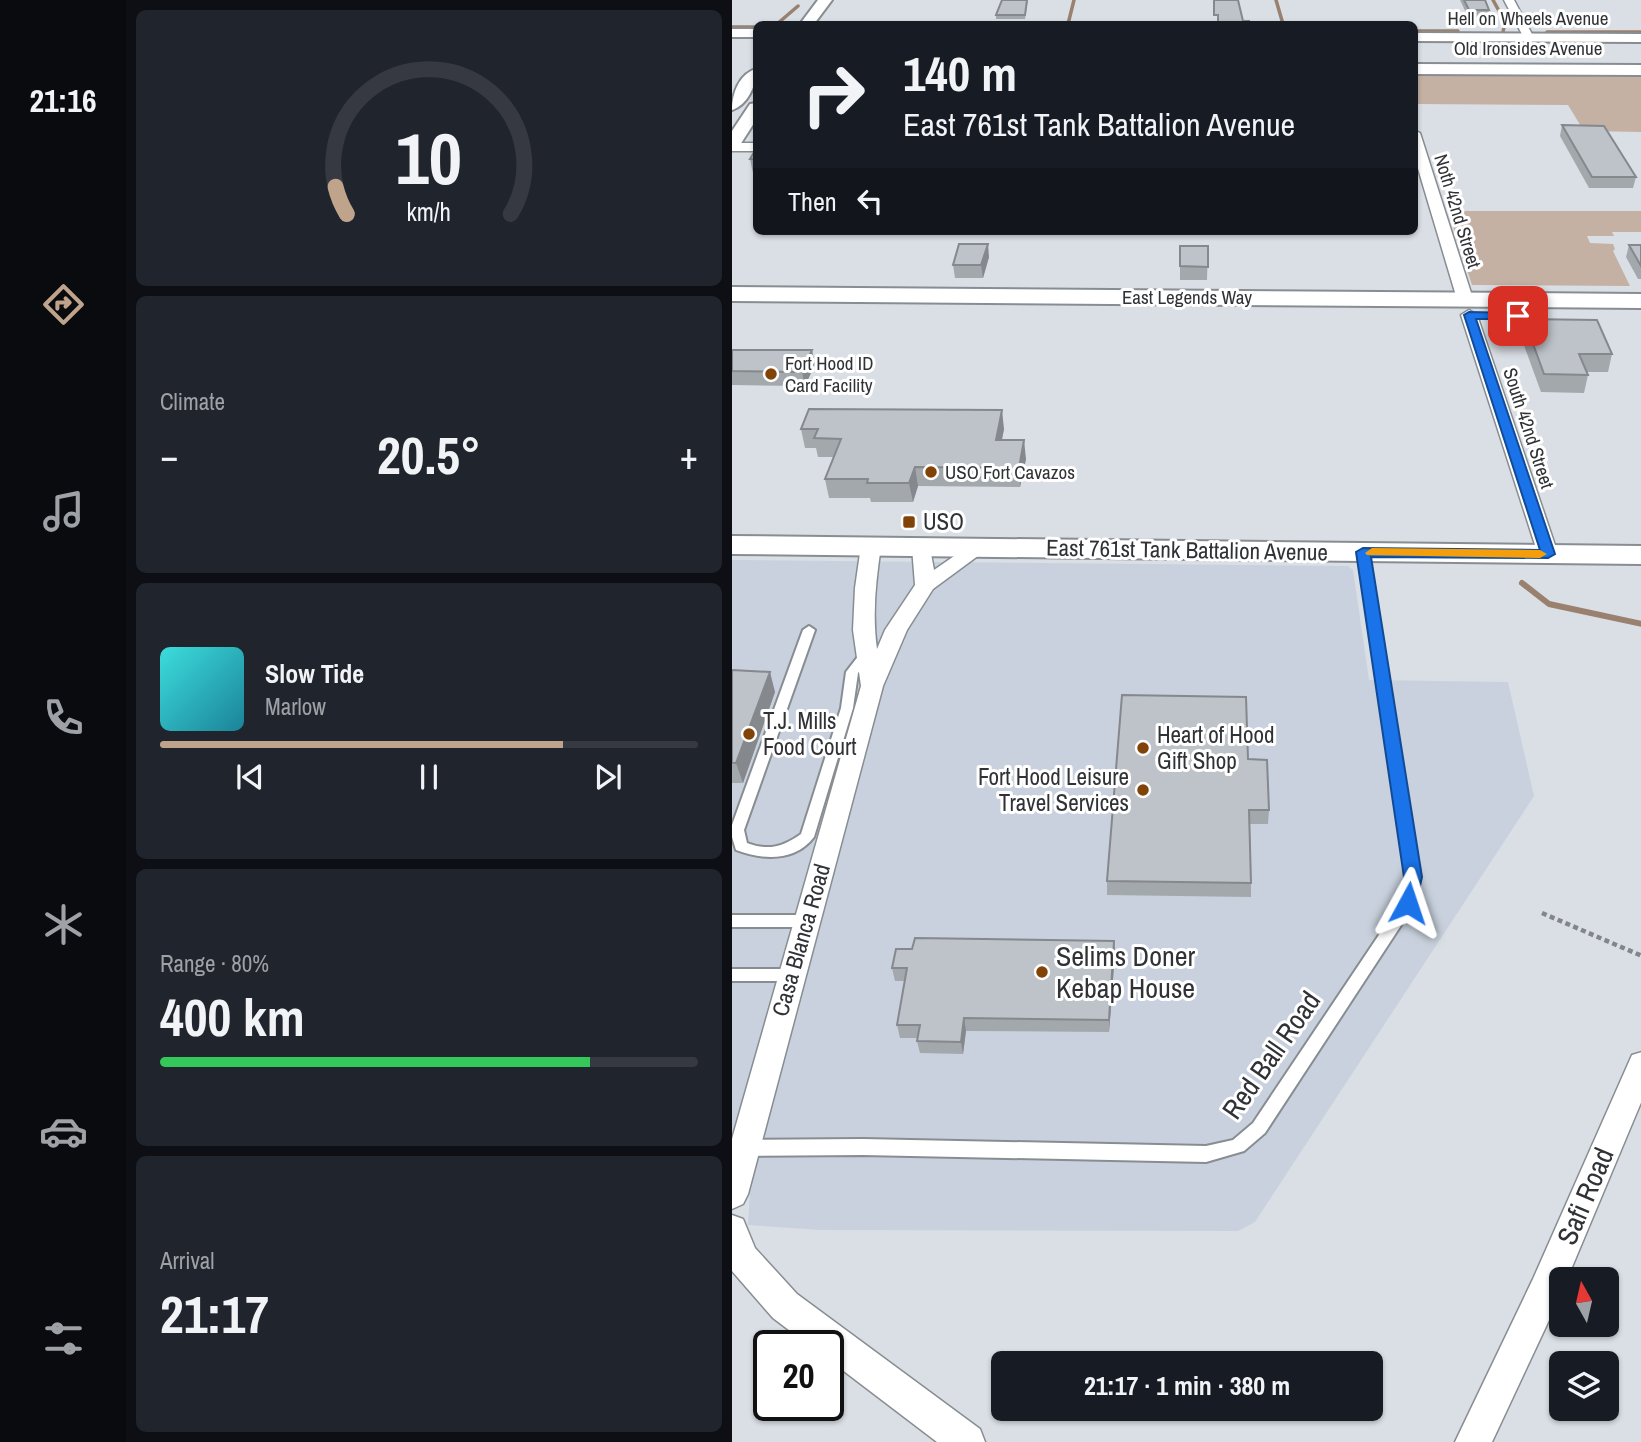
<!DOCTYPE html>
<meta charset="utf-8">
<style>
body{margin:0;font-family:"Archivo Narrow",sans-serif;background:#20242c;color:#f1f3f6;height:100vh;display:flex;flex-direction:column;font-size:26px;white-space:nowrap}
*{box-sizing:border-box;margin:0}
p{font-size:23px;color:#9ea1a6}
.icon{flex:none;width:38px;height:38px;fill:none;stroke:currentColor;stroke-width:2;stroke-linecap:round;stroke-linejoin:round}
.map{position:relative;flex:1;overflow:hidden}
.panel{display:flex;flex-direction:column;gap:10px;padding:10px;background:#0d0f14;width:606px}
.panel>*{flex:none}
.top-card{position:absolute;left:21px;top:21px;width:665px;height:214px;border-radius:10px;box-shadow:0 2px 5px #0004;background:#171b24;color:#f1f3f6;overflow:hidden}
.needle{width:46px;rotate:352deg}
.controls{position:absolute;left:817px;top:1267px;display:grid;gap:14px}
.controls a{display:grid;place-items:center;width:70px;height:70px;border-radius:10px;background:#171b24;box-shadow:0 2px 5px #0004;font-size:35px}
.speed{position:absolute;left:21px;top:1330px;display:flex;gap:14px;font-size:35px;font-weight:700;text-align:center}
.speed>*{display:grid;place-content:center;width:91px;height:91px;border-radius:50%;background:#171b24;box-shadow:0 2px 5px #0004;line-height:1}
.speed .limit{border:4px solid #111;border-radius:10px;background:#fff;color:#111}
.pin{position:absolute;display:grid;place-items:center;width:60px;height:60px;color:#fff;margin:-30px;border-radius:14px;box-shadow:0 4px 10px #0006}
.me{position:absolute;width:77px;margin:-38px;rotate:5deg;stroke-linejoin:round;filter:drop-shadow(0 0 5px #0008)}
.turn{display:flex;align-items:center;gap:24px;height:147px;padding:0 35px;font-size:32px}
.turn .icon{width:91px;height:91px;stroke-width:2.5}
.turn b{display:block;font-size:49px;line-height:60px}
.then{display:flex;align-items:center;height:66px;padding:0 35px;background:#0003;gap:14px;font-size:26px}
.big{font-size:52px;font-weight:700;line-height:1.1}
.panel .tile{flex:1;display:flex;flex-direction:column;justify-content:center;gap:10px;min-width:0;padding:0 24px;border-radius:10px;background:#20242c}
.panel .dial{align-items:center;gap:0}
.dial svg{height:182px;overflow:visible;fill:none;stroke:#363941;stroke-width:7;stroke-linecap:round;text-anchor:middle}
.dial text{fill:#f1f3f6;stroke:none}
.song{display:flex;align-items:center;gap:21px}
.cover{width:84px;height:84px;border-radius:10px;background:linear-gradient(135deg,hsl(180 70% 55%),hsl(190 70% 35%))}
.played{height:7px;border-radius:4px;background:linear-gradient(90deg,#bfa48b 75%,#363941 75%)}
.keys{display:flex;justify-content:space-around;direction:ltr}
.heat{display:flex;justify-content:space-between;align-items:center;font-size:38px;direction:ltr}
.charge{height:10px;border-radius:5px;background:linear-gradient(90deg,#34c759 80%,#363941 0)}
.trip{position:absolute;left:259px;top:1351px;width:392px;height:70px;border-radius:10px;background:#171b24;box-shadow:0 2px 5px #0004;font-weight:700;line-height:70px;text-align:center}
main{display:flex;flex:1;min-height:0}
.menu{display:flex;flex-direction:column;width:126px;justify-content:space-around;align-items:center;background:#090b0e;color:#9ea1a6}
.menu .icon{width:49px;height:49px}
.menu .on{color:#bfa48b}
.menu b{font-size:32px;color:#f1f3f6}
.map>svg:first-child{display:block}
.built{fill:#c8d1dd}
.green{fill:#c5b1a4}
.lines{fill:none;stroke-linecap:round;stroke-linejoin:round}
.stream-far1{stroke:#9a806f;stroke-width:3.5}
.stream{stroke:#9a806f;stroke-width:6}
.lane-casing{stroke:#888d92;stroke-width:4}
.street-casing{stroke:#888d92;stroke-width:3}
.secondary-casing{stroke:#888d92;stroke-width:4}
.path{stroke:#82858a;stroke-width:4.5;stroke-dasharray:5 3.5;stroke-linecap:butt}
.lane{fill:#fff;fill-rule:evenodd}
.street{fill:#fff;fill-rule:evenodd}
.secondary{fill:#fff;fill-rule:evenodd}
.wall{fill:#a3a8ad}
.shaded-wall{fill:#85888d}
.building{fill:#bec3c9;stroke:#85888d;stroke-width:2}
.route{fill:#1a73e8;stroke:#114b97;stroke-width:2}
.slow{fill:#f59e0b}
.poi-dot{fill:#824308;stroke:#fff;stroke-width:2.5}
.labels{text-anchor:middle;stroke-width:6;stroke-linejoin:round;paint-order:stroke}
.far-street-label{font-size:19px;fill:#303235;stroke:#fff}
.far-poi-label{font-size:19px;fill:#303235;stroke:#fff;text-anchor:start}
.poi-label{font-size:23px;fill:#303235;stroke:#fff;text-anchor:start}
.street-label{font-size:23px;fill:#303235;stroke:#fff}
.near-poi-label{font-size:28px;fill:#303235;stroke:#fff;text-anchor:start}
.near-street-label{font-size:28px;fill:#303235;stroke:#fff}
</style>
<main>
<nav class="menu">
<b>21:16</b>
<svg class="icon on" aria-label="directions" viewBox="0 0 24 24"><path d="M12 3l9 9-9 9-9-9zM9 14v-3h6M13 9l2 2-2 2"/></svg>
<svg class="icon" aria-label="music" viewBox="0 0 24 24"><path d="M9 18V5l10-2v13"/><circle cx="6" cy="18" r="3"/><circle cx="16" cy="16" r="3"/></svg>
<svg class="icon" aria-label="phone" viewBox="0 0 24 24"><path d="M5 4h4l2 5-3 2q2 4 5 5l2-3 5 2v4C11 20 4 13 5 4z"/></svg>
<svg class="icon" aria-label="climate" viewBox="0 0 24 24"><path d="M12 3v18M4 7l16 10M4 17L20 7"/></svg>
<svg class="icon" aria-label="car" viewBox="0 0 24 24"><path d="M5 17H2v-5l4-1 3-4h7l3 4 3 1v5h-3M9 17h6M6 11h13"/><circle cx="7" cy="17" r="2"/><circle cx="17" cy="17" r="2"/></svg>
<svg class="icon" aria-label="filters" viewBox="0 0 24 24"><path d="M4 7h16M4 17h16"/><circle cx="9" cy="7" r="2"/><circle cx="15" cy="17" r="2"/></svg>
</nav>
<section class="panel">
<div class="tile dial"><svg viewBox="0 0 100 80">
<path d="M14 69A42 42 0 1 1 86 69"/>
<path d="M14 69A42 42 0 0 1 9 57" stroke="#bfa48b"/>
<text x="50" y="56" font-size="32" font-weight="700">10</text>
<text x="50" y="72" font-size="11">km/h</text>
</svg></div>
<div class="tile"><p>Climate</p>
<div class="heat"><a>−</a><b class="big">20.5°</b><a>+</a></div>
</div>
<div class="tile">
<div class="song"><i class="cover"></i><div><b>Slow Tide</b><p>Marlow</p></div></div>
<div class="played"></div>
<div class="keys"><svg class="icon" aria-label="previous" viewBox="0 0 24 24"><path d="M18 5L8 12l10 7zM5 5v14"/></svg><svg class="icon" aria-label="pause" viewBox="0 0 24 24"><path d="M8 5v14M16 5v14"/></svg><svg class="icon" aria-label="next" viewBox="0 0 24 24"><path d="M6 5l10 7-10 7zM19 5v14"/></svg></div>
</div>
<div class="tile"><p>Range · 80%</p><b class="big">400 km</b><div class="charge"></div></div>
<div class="tile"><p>Arrival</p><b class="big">21:17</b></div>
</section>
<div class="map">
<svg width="910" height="1442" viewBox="0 0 910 1442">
<rect width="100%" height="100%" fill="#dadfe5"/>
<!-- built -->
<path class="built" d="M0,560L616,566L621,570L637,680L776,682L802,796L523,1222L506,1231L88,1230L16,1225L18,1191L32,1133L0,1132Z"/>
<!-- green -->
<path class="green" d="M683,73L909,74V132L855,131L850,128L836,105L683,104Z
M716,211H909V232H880L882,236H855L858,243L881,244L883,249L881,251L898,286L740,285Z"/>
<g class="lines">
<!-- stream-far1 -->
<path class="stream-far1" d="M544,0L551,24
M761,0L773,22L771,32
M45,24L66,6
M336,24L342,0
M0,27H24
M682,31H726
M815,32H910"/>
<!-- stream -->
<path class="stream" d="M790,583L817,604L910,624"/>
<!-- lane casing -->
<g class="lane-casing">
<path id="lane" d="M631,549L636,552L688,877L681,907L533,1133L512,1151L474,1162L131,1155L0,1156V1140L131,1139L474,1146L501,1140L521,1123L669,902L674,877L626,552Z
M77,626L83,630L12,830L15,843C36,851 51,847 69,834L109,708L114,672L131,650H139L141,653L126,673L121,708L82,837C63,862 30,860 4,850L0,837V825L71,630Z
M0,915H74L79,917L81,921L79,925L74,927H0Z
M0,969H59L64,971L66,975L64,979L59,981H0Z"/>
</g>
<!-- street casing -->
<g class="street-casing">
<path id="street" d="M772,0H782L802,38L801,40H793Z
M682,130L688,133L741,299L738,302H728L725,299L682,155Z
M0,143H24V151H0Z
M737,310L745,315L826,554L823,558L816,560L806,554L729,315Z
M139,540L149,546C144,580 140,614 145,649L153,630L183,585L180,547L183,543H197L202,570L241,543H255L258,547L201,589L175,630L151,686L16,1194L11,1204L0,1209V1139L129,686L121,630L123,588L129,546Z
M910,1052V1100L835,1279H830V1291L825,1303L760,1442H723L801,1279L900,1055Z
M0,1215L11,1219L23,1248L65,1294L248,1429L253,1442H205L96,1359V1346H78L41,1318L0,1271Z"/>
</g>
<!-- secondary casing -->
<g class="secondary-casing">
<path id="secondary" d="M86,0H100L82,24H68Z
M0,29H24V37H0Z
M682,33L910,34V42L682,41Z
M682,64L910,65V75L682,74Z
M24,69C25,84 16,105 0,110C0,94 7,74 24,69Z
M24,103V120L6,148L0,149V131L18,104Z
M0,287L910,294V308L0,301Z
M0,536L910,546V564L0,554Z"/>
</g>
<!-- path -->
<path class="path" d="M810,913L910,956"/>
<!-- lane -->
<use href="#lane" class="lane"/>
<!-- street -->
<use href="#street" class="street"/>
<!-- secondary -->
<use href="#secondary" class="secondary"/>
</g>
<!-- wall -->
<path class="wall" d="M296,0L293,19H264V15Z
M728,0H753L757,10L756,17H736Z
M830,125L904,177L901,188H857L828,136Z
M24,149V173H21L18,159Z
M897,245H909V279H906L894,257Z
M448,246H476L475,280H448Z
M257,257L251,278H223L221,265Z
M792,319L880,354L876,372H854L856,375L852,393L809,392L789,337Z
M0,350L83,364L73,386L0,385Z
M69,429H272L270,440L294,459L288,487L186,486L181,502H139L138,498H97L93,479L101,457H86L84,448H73Z
M0,670L43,692L11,783H0Z
M516,759L537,810L536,824H518L519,883V897L375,895V881Z
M382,941L383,953L377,1032L234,1031L231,1054L188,1053L185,1041L186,1038H168L165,1025L173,981H163L160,968L180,949Z"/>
<!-- shaded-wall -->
<path class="shaded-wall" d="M256,244L257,257L251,278L249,265Z
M80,350L83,364L73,386L70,372Z
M270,410L272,429L266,458L264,440Z
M292,440L294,459L288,487L287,468Z
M183,467L186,486L181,502L177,483Z
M38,672L43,692L11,783L4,763Z
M382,941L383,953L377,1032V1020Z
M232,1018L234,1031L231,1054L229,1042Z"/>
<!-- building -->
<path class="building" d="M270,0H295L293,15H264Z
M482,0H506L511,21H517V24H486V15H482Z
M732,0H753L757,10H737Z
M830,125L872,126L904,177H860Z
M24,149V159H18Z
M227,244H256L249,265H221Z
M897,245H909V266Z
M448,246H476V267L448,266Z
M792,319L865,320L880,354H847L856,375L812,374Z
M0,350H80L70,372L0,371Z
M77,409L270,410L264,440H292L287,468L183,467L177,483H135L136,479H93L109,439L82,438L86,429H69Z
M0,670L38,672L4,763H0Z
M390,695L514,697L516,759L535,760L537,810H517L519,883L375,881Z
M183,938L382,941L377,1020L232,1018L229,1042L185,1041L188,1025H165L175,968H160L164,949H180Z"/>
<!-- route -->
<path class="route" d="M737,312L786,313L792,316L786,319H744L823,554L816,558L639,557L690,877L683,908H670L667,903L672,877L624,552L631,548L808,550L732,315Z"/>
<!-- slow -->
<path class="slow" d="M640,548L808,550L815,554L808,558L635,555L633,553Z"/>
<!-- markers -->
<g class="poi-dot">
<circle cx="39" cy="374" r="7"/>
<circle cx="199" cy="472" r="7"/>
<rect x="170" y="515" width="14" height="14" rx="3.5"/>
<circle cx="17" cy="734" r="7"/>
<circle cx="411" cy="748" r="7"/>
<circle cx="411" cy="790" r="7"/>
<circle cx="310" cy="972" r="7"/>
</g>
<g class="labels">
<!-- far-street labels -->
<g class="far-street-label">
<text x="796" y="25">Hell on Wheels Avenue</text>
<text x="796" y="55">Old Ironsides Avenue</text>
<text transform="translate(726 211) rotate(73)" y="7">Noth 42nd Street</text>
<text x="455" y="304">East Legends Way</text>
<text transform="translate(797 428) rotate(72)" y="7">South 42nd Street</text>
</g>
<!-- far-poi labels -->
<g class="far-poi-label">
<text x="53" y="370">Fort Hood ID<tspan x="53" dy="22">Card Facility</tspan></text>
<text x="213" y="479">USO Fort Cavazos</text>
</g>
<!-- poi labels -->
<g class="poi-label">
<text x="191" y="530">USO</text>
<text x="31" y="729">T.J. Mills<tspan x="31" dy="26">Food Court</tspan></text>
<text x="425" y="743">Heart of Hood<tspan x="425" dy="26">Gift Shop</tspan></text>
<text x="397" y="785" text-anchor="end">Fort Hood Leisure<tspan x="397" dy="26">Travel Services</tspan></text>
</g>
<!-- street labels -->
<g class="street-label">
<text transform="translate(455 550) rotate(1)" y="8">East 761st Tank Battalion Avenue</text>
<text transform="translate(69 940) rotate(-74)" y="8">Casa Blanca Road</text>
</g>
<!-- near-poi labels -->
<g class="near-poi-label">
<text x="324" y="966">Selims Doner<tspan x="324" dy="32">Kebap House</tspan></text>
</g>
<!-- near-street labels -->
<g class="near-street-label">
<text transform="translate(539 1055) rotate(-55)" y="10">Red Ball Road</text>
<text transform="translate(853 1196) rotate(-67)" y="10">Safi Road</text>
</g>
</g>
</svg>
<div class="controls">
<a><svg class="needle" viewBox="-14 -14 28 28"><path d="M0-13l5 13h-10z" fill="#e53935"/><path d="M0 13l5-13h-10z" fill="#9ea1a6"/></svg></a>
<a><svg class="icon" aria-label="layers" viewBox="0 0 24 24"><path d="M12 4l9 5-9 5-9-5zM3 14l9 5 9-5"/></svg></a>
</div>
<div class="speed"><div class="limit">20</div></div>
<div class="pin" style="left:786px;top:316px;background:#d93025"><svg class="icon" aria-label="arrive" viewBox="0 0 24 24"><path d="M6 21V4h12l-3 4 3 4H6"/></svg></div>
<svg class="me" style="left:676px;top:903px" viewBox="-20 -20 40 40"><path d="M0-17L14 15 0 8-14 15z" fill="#1a73e8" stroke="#fff" stroke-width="4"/></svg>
<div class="trip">21:17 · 1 min · 380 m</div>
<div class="top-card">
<div class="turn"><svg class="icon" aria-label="right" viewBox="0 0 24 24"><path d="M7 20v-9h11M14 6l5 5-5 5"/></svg><div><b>140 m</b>East 761st Tank Battalion Avenue</div></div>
<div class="then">Then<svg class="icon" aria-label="left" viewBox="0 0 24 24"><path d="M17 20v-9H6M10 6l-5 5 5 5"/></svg></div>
</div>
</div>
</main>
